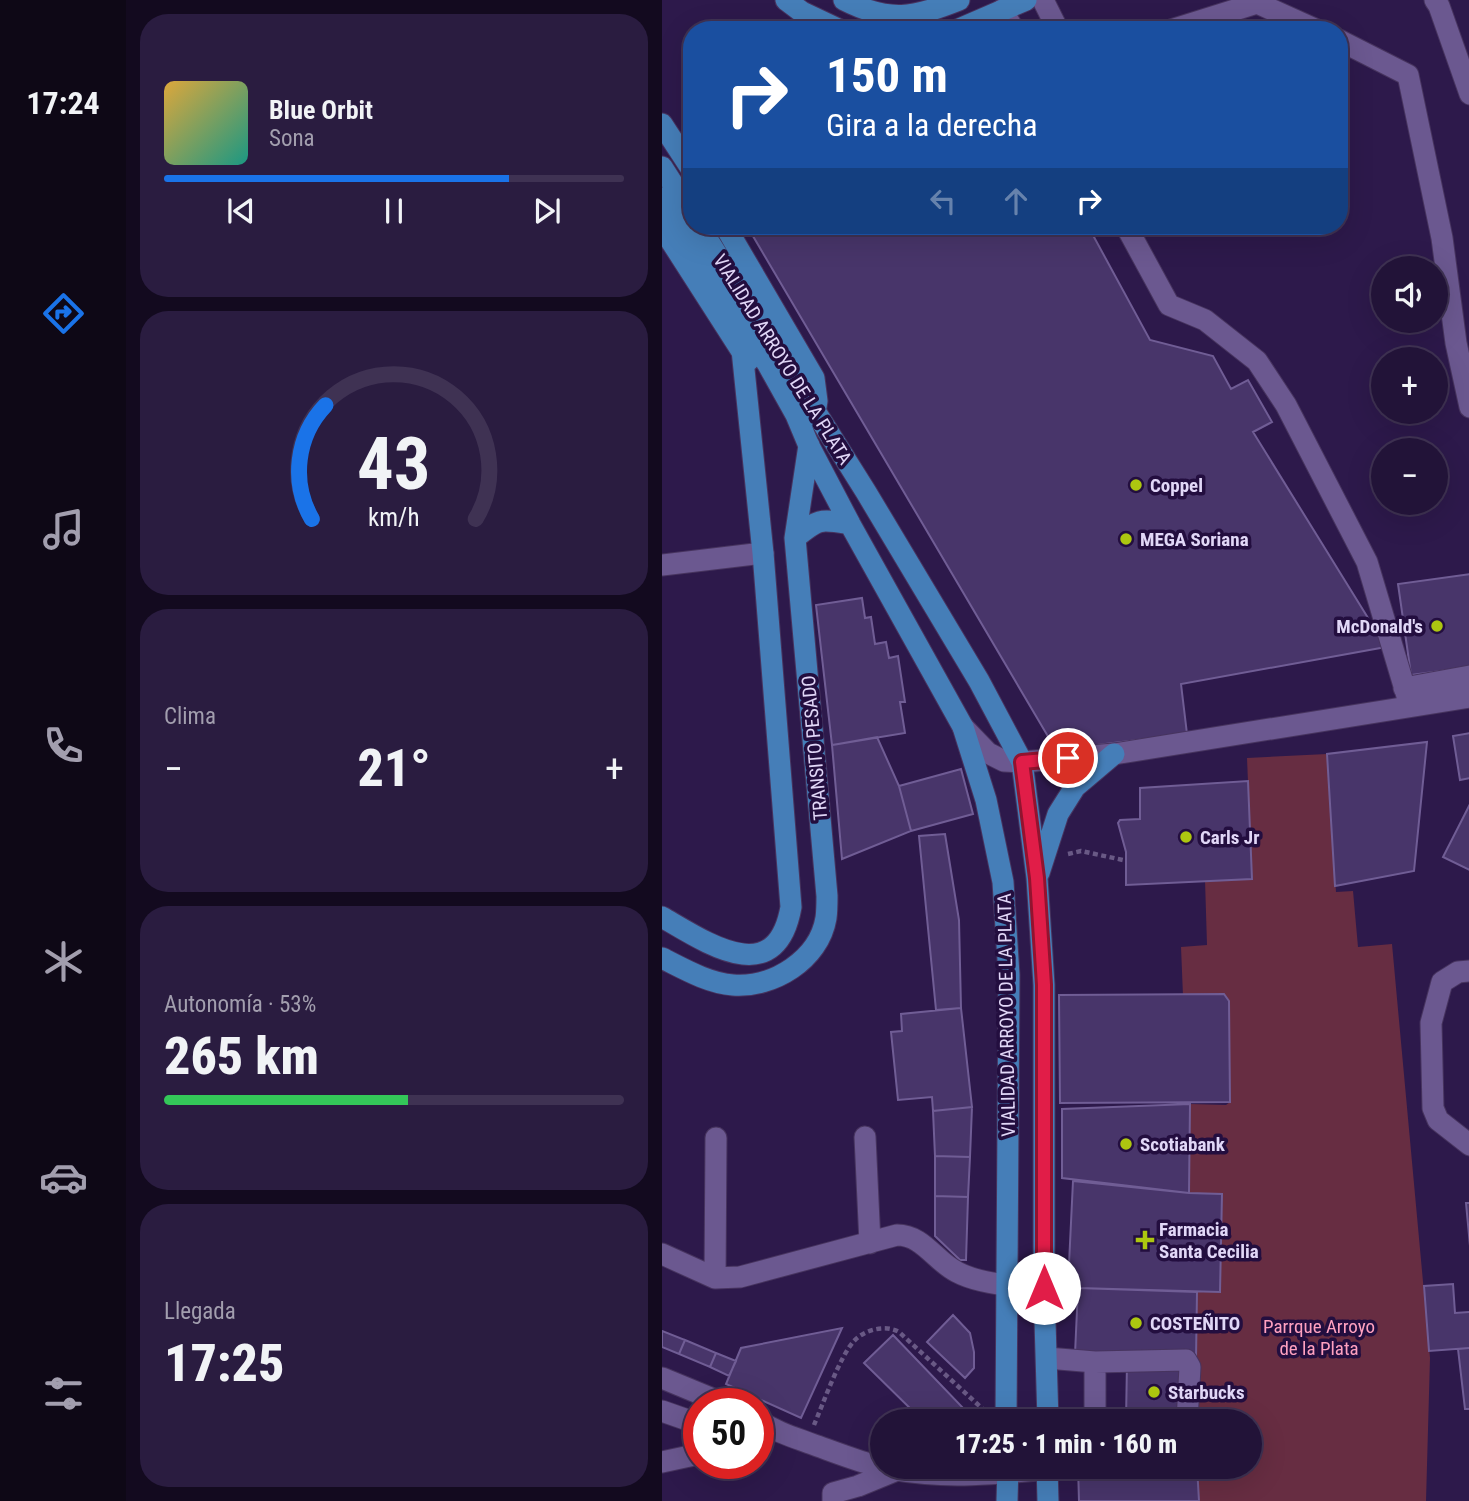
<!DOCTYPE html>
<html lang="es">
<meta charset="utf-8">
<style>
body{margin:0;font-family:"Roboto Condensed",sans-serif;background:#2a1c40;color:#f1f3f6;height:100vh;display:flex;flex-direction:column;font-size:26px;white-space:nowrap}
*{box-sizing:border-box;margin:0}
p{font-size:23px;color:#a29eae}
.icon{flex:none;width:38px;height:38px;fill:none;stroke:currentColor;stroke-width:2;stroke-linecap:round;stroke-linejoin:round}
.map{position:relative;flex:1;overflow:hidden}
.drawer{display:flex;flex-direction:column;gap:14px;padding:14px;background:#130a1f;width:536px}
.drawer>*{flex:none}
.banner{position:absolute;left:21px;top:21px;width:665px;height:214px;border-radius:28px;box-shadow:0 7px 28px #0002,0 0 0 2px #3f3253;background:#1a4fa0;color:#fff;overflow:hidden}
.controls{position:absolute;left:709px;top:256px;display:grid;gap:14px}
.controls a{display:grid;place-items:center;width:77px;height:77px;border-radius:50%;background:#221338;box-shadow:0 7px 28px #0002,0 0 0 2px #3f3253;font-size:35px}
.speed{position:absolute;left:21px;top:1388px;display:flex;gap:14px;font-size:35px;font-weight:700;text-align:center}
.speed>*{display:grid;place-content:center;width:91px;height:91px;border-radius:50%;background:#221338;box-shadow:0 7px 28px #0002,0 0 0 2px #3f3253;line-height:1}
.speed .limit{border:10px solid #d22;background:#fff;color:#111}
.pin{position:absolute;display:grid;place-items:center;width:60px;height:60px;color:#fff;margin:-30px;border:4px solid #fff;border-radius:50%;box-shadow:0 2px 7px #0007}
.me{position:absolute;width:77px;margin:-38px;rotate:0deg;stroke-linejoin:round;filter:drop-shadow(0 0 5px #0008)}
.turn{display:flex;align-items:center;gap:24px;height:147px;padding:0 28px;font-size:32px}
.turn .icon{width:91px;height:91px;stroke-width:2.5}
.turn b{display:block;font-size:49px;line-height:60px}
.lanes{display:flex;align-items:center;height:66px;padding:0 28px;background:#0003;justify-content:center;gap:35px;direction:ltr}
.lanes .off{opacity:.35}
.big{font-size:52px;font-weight:800;line-height:1.1}
.drawer .tile{flex:1;display:flex;flex-direction:column;justify-content:center;gap:10px;min-width:0;padding:0 24px;border-radius:28px;background:#2a1c40}
.drawer .dial{align-items:center;gap:0}
.dial svg{height:182px;overflow:visible;fill:none;stroke:#3f3253;stroke-width:7;stroke-linecap:round;text-anchor:middle}
.dial text{fill:#f1f3f6;stroke:none}
.song{display:flex;align-items:center;gap:21px}
.cover{width:84px;height:84px;border-radius:10px;background:linear-gradient(135deg,hsl(40 70% 55%),hsl(170 70% 35%))}
.played{height:7px;border-radius:4px;background:linear-gradient(90deg,#1a73e8 75%,#3f3253 75%)}
.keys{display:flex;justify-content:space-around;direction:ltr}
.heat{display:flex;justify-content:space-between;align-items:center;font-size:38px;direction:ltr}
.charge{height:10px;border-radius:5px;background:linear-gradient(90deg,#34c759 53%,#3f3253 0)}
.trip{position:absolute;left:208px;top:1409px;width:392px;height:70px;border-radius:35px;background:#221338;box-shadow:0 7px 28px #0002,0 0 0 2px #3f3253;font-weight:800;line-height:70px;text-align:center}
main{display:flex;flex:1;min-height:0}
.menu{display:flex;flex-direction:column;width:126px;justify-content:space-around;align-items:center;background:#0e0816;color:#a29eae}
.menu .icon{width:49px;height:49px}
.menu .on{color:#1a73e8}
.menu b{font-size:32px;color:#f1f3f6}
.map>svg:first-child{display:block}
.green{fill:#672d42}
.building{fill:#48356a;stroke:#705d95;stroke-width:2}
.lines{fill:none;stroke-linecap:round;stroke-linejoin:round}
.minor-casing{stroke:#47345f;stroke-width:23}
.major-casing{stroke:#47345f;stroke-width:23}
.path{stroke:#695985;stroke-width:4.5;stroke-dasharray:5 3.5;stroke-linecap:butt}
.minor{stroke:#6b5890;stroke-width:21}
.major{stroke:#457eb8;stroke-width:21}
.route-casing{stroke:#92132f;stroke-width:18}
.route{stroke:#e11d48;stroke-width:12}
.poi-dot{fill:#adc610;stroke:#230e3f;stroke-width:2.5}
.labels{text-anchor:middle;stroke-width:7;stroke-linejoin:round;paint-order:stroke}
.street-label{font-size:19px;fill:#e1d7f7;stroke:#230e3f}
.poi-label{font-size:19px;font-weight:bold;fill:#e1d7f7;stroke:#230e3f;text-anchor:start}
.park-label{font-size:19px;fill:#ffa1c0;stroke:#230e3f}
</style>
<main>
<nav class="menu">
<b>17:24</b>
<svg class="icon on" aria-label="directions" viewBox="0 0 24 24"><path d="M12 3l9 9-9 9-9-9zM9 14v-3h6M13 9l2 2-2 2"/></svg>
<svg class="icon" aria-label="music" viewBox="0 0 24 24"><path d="M9 18V5l10-2v13"/><circle cx="6" cy="18" r="3"/><circle cx="16" cy="16" r="3"/></svg>
<svg class="icon" aria-label="phone" viewBox="0 0 24 24"><path d="M5 4h4l2 5-3 2q2 4 5 5l2-3 5 2v4C11 20 4 13 5 4z"/></svg>
<svg class="icon" aria-label="climate" viewBox="0 0 24 24"><path d="M12 3v18M4 7l16 10M4 17L20 7"/></svg>
<svg class="icon" aria-label="car" viewBox="0 0 24 24"><path d="M5 17H2v-5l4-1 3-4h7l3 4 3 1v5h-3M9 17h6M6 11h13"/><circle cx="7" cy="17" r="2"/><circle cx="17" cy="17" r="2"/></svg>
<svg class="icon" aria-label="filters" viewBox="0 0 24 24"><path d="M4 7h16M4 17h16"/><circle cx="9" cy="7" r="2"/><circle cx="15" cy="17" r="2"/></svg>
</nav>
<section class="drawer">
<div class="tile">
<div class="song"><i class="cover"></i><div><b>Blue Orbit</b><p>Sona</p></div></div>
<div class="played"></div>
<div class="keys"><svg class="icon" aria-label="previous" viewBox="0 0 24 24"><path d="M18 5L8 12l10 7zM5 5v14"/></svg><svg class="icon" aria-label="pause" viewBox="0 0 24 24"><path d="M8 5v14M16 5v14"/></svg><svg class="icon" aria-label="next" viewBox="0 0 24 24"><path d="M6 5l10 7-10 7zM19 5v14"/></svg></div>
</div>
<div class="tile dial"><svg viewBox="0 0 100 80">
<path d="M14 69A42 42 0 1 1 86 69"/>
<path d="M14 69A42 42 0 0 1 20 19" stroke="#1a73e8"/>
<text x="50" y="56" font-size="32" font-weight="700">43</text>
<text x="50" y="72" font-size="11">km/h</text>
</svg></div>
<div class="tile"><p>Clima</p>
<div class="heat"><a>−</a><b class="big">21°</b><a>+</a></div>
</div>
<div class="tile"><p>Autonomía · 53%</p><b class="big">265 km</b><div class="charge"></div></div>
<div class="tile"><p>Llegada</p><b class="big">17:25</b></div>
</section>
<div class="map">
<svg width="808" height="1501" viewBox="0 0 808 1501">
<rect width="100%" height="100%" fill="#2d194b"/>
<!-- green -->
<path class="green" d="M665,754L674,892L691,891L696,947L730,944L768,1358L764,1501H537L535,1467L588,1466V1421H534L535,1292H558L560,1194L527,1193L528,1104L564,1105L568,1102L567,1001L562,994L521,996L519,947L545,945L543,880L590,878L585,758Z"/>
<!-- building -->
<path class="building" d="M85,226H426L488,340L551,356L569,389L586,380L610,422L591,432L724,647L519,684L525,734L394,750Z
M808,574V667L749,675L736,584Z
M200,598L203,618L209,617L213,644L224,642L227,658L236,656L243,702H238L243,733L170,745L154,605Z
M808,733V778L798,780L791,736Z
M215,737L237,786L249,831L180,859L170,745Z
M765,742L752,871L673,886L665,754Z
M299,769L311,814L249,831L237,786Z
M586,781L590,879L464,885V852L456,823L458,820L478,819V788Z
M808,804V870L781,857Z
M283,834L297,920L299,1008L274,1010L257,836Z
M562,994L567,1001L568,1102L398,1103L397,995Z
M299,1008L310,1107L271,1111L270,1097L236,1100L229,1032L240,1031L239,1014Z
M528,1104L527,1193L400,1178V1109Z
M310,1107L308,1157L273,1156L271,1111Z
M273,1156L308,1157L306,1197L273,1196Z
M411,1181L527,1193L560,1194L558,1292L416,1288L406,1285Z
M273,1196L306,1197L304,1260H298L273,1236Z
M804,1203H808V1246Z
M791,1284L793,1313L808,1312V1348L767,1351L762,1286Z
M416,1288L535,1292L534,1359L413,1354Z
M291,1315L308,1333L312,1352V1368L303,1378L265,1342Z
M180,1328L139,1418L64,1384L79,1348Z
M0,1331L23,1340L17,1354L0,1347Z
M231,1335L303,1410L301,1421H261L202,1363Z
M23,1340L54,1353L48,1367L17,1354Z
M808,1348V1409H803L796,1349Z
M54,1353L74,1361L67,1376L48,1367Z
M465,1362L519,1363V1421H464Z
M416,1466H535L537,1501H417Z"/>
<g class="lines">
<!-- minor casing -->
<g class="minor-casing">
<path id="minor" d="M381,0L396,30
M773,0L777,6L808,94
M340,10L352,30
M509,30L595,3L655,30
M677,40L746,75L780,238L794,343L808,407
M464,226L507,305L543,320L595,361L624,405L705,562L748,706
M0,565L101,553
M742,688L808,676
M301,727L326,753L342,761L360,762L452,754L808,697
M808,971L796,972L780,982L769,1023L771,1108L776,1120L808,1145
M203,1137L208,1243
M0,1254L53,1278L78,1277L235,1235C261,1235 273,1261 295,1272C317,1284 357,1287 382,1288
M53,1278L54,1138
M385,1358L433,1362L524,1360L528,1367L525,1421
M433,1362V1421
M0,1378L63,1404
M0,1411L37,1424
M96,1420C114,1432 131,1437 150,1444C178,1454 205,1465 234,1470C284,1479 335,1474 385,1469
M0,1462L37,1454
M171,1501V1493L196,1486L235,1470"/>
</g>
<!-- major casing -->
<g class="major-casing">
<path id="major" d="M124,0L140,12L178,30
M182,0C227,23 252,18 297,0
M295,30L364,0
M0,124L30,170
M0,167L30,214
M0,198L105,363L134,415L147,446L188,524L301,727L324,800L341,882L347,975L344,1421
M37,226L204,492L317,681L360,762L375,878L382,985V1288L386,1421
M63,226L152,378L155,401L153,413
M0,227L86,361
M133,538C157,518 158,519 188,524
M377,873L396,814L413,787L452,754
M0,917C45,943 114,991 129,907L101,553L80,350
M0,958C22,969 46,983 71,985C111,988 157,960 164,918C165,911 165,903 165,896L133,538L147,445
M385,1466L386,1501
M345,1501L346,1466"/>
</g>
<!-- path -->
<path class="path" d="M406,854L419,851L461,860
M152,1425C161,1404 178,1356 192,1341C202,1330 223,1324 237,1332L324,1412"/>
<!-- minor -->
<use href="#minor" class="minor"/>
<!-- major -->
<use href="#major" class="major"/>
</g>
<g class="lines">
<!-- route casing -->
<g class="route-casing">
<path id="route" d="M382,1288V985L375,878L360,762L406,758"/>
</g>
<!-- route -->
<use href="#route" class="route"/>
</g>
<!-- markers -->
<g class="poi-dot">
<circle cx="474" cy="485" r="7"/>
<circle cx="464" cy="539" r="7"/>
<circle cx="775" cy="626" r="7"/>
<circle cx="524" cy="837" r="7"/>
<circle cx="464" cy="1144" r="7"/>
<path d="M479.5 1229.5h7v7h7v7h-7v7h-7v-7h-7v-7h7z"/>
<circle cx="474" cy="1323" r="7"/>
<circle cx="492" cy="1392" r="7"/>
</g>
<g class="labels">
<!-- street labels -->
<g class="street-label">
<text transform="translate(121 359) rotate(58)" y="7">VIALIDAD ARROYO DE LA PLATA</text>
<text transform="translate(152 748) rotate(-95)" y="7">TRANSITO PESADO</text>
<text transform="translate(344 1015) rotate(-91)" y="7">VIALIDAD ARROYO DE LA PLATA</text>
</g>
<!-- poi labels -->
<g class="poi-label">
<text x="488" y="492">Coppel</text>
<text x="478" y="546">MEGA Soriana</text>
<text x="761" y="633" text-anchor="end">McDonald's</text>
<text x="538" y="844">Carls Jr</text>
<text x="478" y="1151">Scotiabank</text>
<text x="497" y="1236">Farmacia<tspan x="497" dy="22">Santa Cecilia</tspan></text>
<text x="488" y="1330">COSTEÑITO</text>
<text x="506" y="1399">Starbucks</text>
</g>
<!-- park labels -->
<g class="park-label">
<text x="657" y="1333">Parrque Arroyo<tspan x="657" dy="22">de la Plata</tspan></text>
</g>
</g>
</svg>
<div class="controls">
<a><svg class="icon" aria-label="sound" viewBox="0 0 24 24"><path d="M4 9h4l5-4v14l-5-4H4zM17 9q2 3 0 6"/></svg></a>
<a>+</a>
<a>−</a>
</div>
<div class="speed"><div class="limit">50</div></div>
<div class="pin" style="left:406px;top:758px;background:#d93025"><svg class="icon" aria-label="arrive" viewBox="0 0 24 24"><path d="M6 21V4h12l-3 4 3 4H6"/></svg></div>
<svg class="me" style="left:382px;top:1288px" viewBox="-20 -20 40 40"><circle r="19" fill="#fff"/><path d="M0-13L10 11 0 6-10 11z" fill="#e11d48"/></svg>
<div class="trip">17:25 · 1 min · 160 m</div>
<div class="banner">
<div class="turn"><svg class="icon" aria-label="right" viewBox="0 0 24 24"><path d="M7 20v-9h11M14 6l5 5-5 5"/></svg><div><b>150 m</b>Gira a la derecha</div></div>
<div class="lanes"><svg class="icon off" aria-label="left" viewBox="0 0 24 24"><path d="M17 20v-9H6M10 6l-5 5 5 5"/></svg><svg class="icon off" aria-label="ahead" viewBox="0 0 24 24"><path d="M12 20V5M6 11l6-6 6 6"/></svg><svg class="icon" aria-label="right" viewBox="0 0 24 24"><path d="M7 20v-9h11M14 6l5 5-5 5"/></svg></div>
</div>
</div>
</main>
